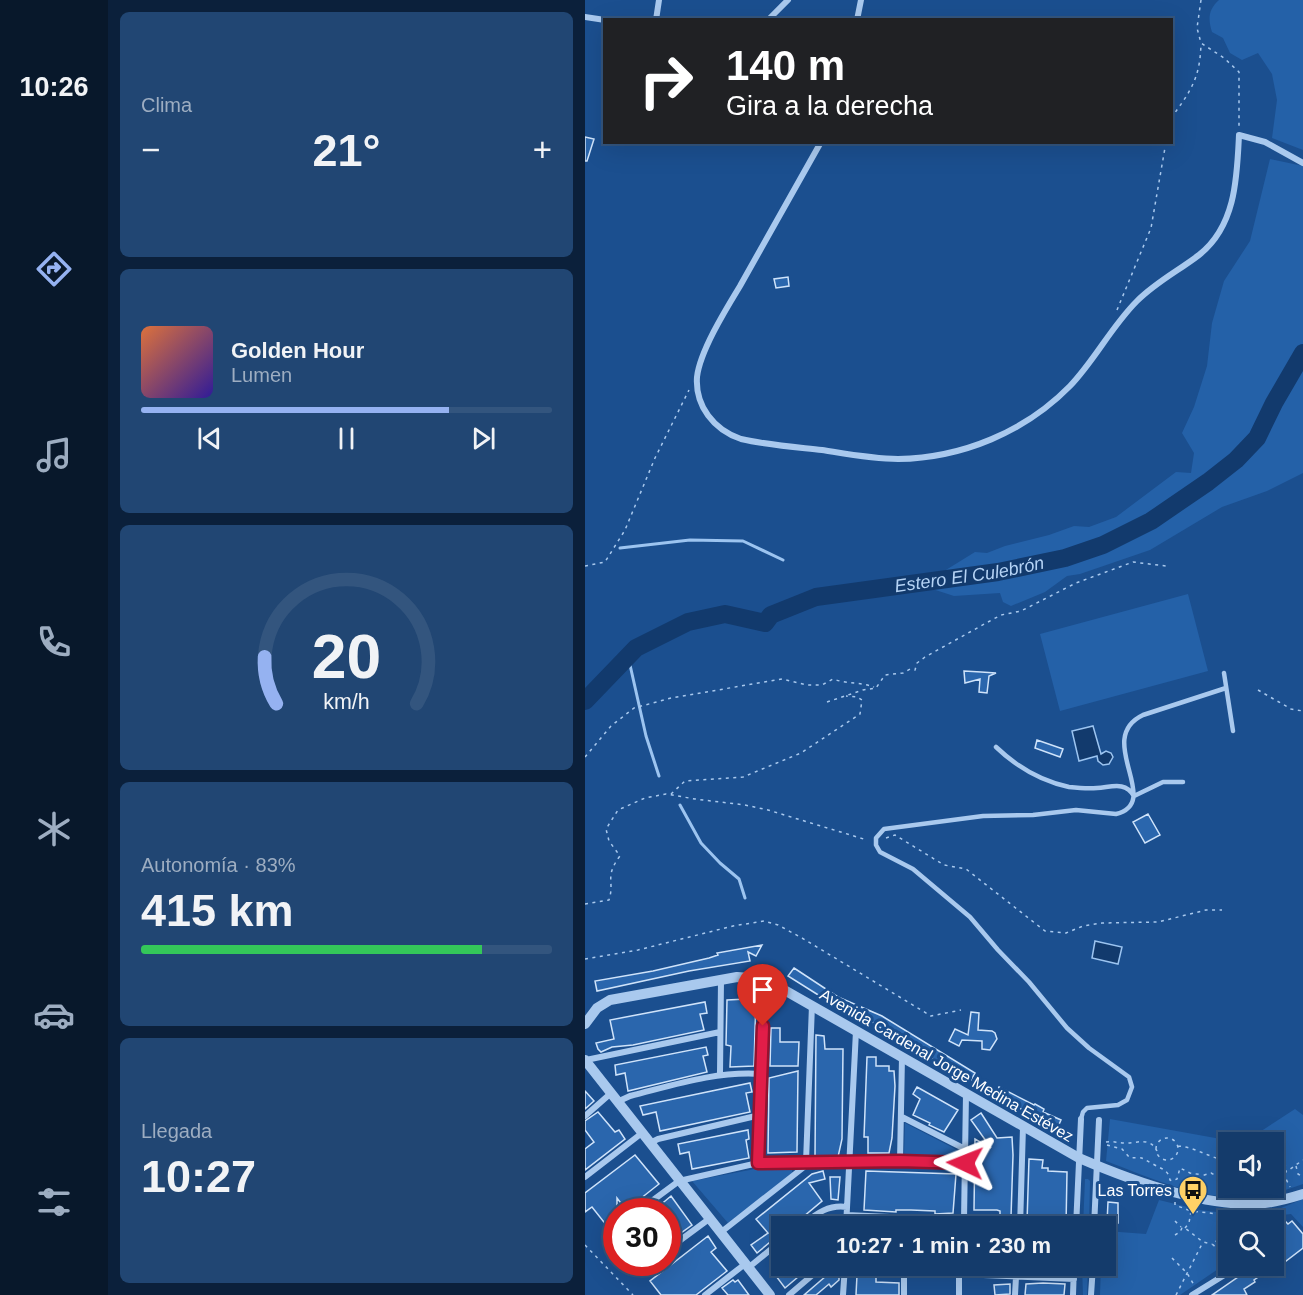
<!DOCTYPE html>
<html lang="es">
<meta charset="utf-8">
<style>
body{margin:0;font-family:Arial,sans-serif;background:#214673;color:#f1f3f6;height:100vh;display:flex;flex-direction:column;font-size:22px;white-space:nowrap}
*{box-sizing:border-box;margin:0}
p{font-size:20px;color:#9dadc1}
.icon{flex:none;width:33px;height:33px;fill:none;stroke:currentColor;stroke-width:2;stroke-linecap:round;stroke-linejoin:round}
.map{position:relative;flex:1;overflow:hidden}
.sheet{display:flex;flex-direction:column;gap:12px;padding:12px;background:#0b203b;width:477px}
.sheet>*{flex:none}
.guide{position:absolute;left:18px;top:18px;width:570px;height:126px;border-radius:0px;box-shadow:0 6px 24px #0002,0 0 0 2px #33557e;background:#202124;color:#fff;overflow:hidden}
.controls{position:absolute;left:633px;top:1132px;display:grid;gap:12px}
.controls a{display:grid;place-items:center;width:66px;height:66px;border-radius:0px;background:#143b6b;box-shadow:0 6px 24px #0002,0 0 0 2px #33557e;font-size:30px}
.speed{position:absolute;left:18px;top:1198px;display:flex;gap:12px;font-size:30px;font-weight:700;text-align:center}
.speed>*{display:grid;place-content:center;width:78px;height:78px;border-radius:50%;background:#143b6b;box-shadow:0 6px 24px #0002,0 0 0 2px #33557e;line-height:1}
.speed .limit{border:9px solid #d22;background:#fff;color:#111}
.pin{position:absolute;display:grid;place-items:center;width:51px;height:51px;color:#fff;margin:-62px -26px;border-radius:50% 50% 50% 0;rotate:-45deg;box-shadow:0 0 6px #0007}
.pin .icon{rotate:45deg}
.me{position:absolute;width:66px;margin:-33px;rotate:272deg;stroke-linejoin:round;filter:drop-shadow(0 0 4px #0008)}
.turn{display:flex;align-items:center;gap:21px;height:126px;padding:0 24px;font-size:27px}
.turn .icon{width:78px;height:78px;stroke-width:2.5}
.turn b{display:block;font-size:42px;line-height:51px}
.big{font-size:45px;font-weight:700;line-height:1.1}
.sheet .widget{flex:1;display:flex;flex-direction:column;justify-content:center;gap:9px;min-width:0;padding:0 21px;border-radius:9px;background:#214673}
.sheet .dial{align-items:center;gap:0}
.dial svg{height:156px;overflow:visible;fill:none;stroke:#33557e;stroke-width:7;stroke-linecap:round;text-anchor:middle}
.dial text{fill:#f1f3f6;stroke:none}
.song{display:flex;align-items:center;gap:18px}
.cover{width:72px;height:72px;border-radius:9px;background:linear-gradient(135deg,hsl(20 70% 55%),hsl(250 70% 35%))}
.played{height:6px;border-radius:3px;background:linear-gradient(90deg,#95b2f1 75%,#33557e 75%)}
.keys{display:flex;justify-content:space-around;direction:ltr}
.heat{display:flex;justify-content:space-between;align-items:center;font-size:33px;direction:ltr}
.charge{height:9px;border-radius:4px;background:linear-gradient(90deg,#34c759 83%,#33557e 0)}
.trip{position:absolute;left:186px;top:1216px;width:345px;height:60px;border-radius:0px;background:#143b6b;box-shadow:0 6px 24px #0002,0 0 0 2px #33557e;font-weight:700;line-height:60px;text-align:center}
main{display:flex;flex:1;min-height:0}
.dock{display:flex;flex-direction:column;width:108px;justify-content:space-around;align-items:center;background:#08182b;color:#9dadc1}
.dock .icon{width:42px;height:42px}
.dock .on{color:#95b2f1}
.dock b{font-size:27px;color:#f1f3f6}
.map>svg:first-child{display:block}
.green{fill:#2461a8;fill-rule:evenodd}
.water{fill:#123a6d;stroke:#9cc4f0;stroke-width:1.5}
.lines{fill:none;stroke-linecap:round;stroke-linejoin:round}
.stream{stroke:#9cc4f0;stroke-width:3}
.river{stroke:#123a6d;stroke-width:18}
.building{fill:#2a66ad;stroke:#cfe3fa;stroke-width:1.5}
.path{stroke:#a9c9ee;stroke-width:1.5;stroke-dasharray:3 4.5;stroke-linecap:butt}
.service{stroke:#a9c9ee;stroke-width:4.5}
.minor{stroke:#a9c9ee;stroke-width:6}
.tertiary{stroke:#a9c9ee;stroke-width:10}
.route-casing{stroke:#92132f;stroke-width:15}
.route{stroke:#e11d48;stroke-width:10}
.labels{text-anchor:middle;stroke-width:6;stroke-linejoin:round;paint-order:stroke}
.street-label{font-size:16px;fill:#fff;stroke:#1b4f8f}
.poi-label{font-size:16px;fill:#fff;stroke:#1b4f8f;text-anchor:end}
.water-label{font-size:18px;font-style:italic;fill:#b5d3f5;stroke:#1b4f8f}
</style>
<main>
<nav class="dock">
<b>10:26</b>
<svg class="icon on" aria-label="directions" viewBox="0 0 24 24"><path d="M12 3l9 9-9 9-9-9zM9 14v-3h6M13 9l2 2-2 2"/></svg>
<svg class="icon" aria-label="music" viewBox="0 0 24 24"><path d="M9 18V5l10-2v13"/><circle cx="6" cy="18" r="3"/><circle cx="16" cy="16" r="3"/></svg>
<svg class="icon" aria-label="phone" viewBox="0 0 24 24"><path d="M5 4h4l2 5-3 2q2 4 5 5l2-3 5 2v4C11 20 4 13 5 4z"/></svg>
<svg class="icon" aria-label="climate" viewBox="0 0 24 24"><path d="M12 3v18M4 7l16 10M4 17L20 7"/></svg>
<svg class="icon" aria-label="car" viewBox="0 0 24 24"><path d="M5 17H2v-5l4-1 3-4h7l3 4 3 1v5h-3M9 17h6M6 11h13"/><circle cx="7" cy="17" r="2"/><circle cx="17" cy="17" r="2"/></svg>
<svg class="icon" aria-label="filters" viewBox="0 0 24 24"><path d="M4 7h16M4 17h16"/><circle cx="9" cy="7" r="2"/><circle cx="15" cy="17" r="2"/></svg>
</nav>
<section class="sheet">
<div class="widget"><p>Clima</p>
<div class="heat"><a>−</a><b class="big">21°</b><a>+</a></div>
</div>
<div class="widget">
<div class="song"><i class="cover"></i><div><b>Golden Hour</b><p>Lumen</p></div></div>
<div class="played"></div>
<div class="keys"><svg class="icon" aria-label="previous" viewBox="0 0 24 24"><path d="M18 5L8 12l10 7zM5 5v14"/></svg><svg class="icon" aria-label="pause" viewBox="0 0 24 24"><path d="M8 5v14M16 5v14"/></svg><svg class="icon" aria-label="next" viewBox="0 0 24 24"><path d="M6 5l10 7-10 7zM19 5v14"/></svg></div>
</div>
<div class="widget dial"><svg viewBox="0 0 100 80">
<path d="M14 69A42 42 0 1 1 86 69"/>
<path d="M14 69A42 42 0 0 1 8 45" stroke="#95b2f1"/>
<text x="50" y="56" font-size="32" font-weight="700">20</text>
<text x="50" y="72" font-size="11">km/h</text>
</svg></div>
<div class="widget"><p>Autonomía · 83%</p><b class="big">415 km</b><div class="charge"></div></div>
<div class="widget"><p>Llegada</p><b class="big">10:27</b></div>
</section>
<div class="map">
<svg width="718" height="1295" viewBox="0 0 718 1295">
<rect width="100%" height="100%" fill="#1b4f8f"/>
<!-- green -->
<path class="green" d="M634,0H718V150L687,138L692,100L687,74L673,53L657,60L645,53L638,38L627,32C623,19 623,10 634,0Z
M685,159L718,166V473L682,491L637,507L565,550L495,574L482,576L460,592L426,606L418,602L415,593L369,596L329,583L342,576L356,573L390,552L402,553L420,546L464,535L489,526L504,527L531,517L591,472L606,473L609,453L597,433L609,407L622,366L627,323L639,281L665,241Z
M603,594L623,671L475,711L455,634Z
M710,1109L718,1115V1184C641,1213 592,1188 521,1161L525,1119L658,1143ZM644,1143H688V1188H644Z
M320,1123L376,1152V1159L319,1157Z
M180,1167H205L207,1169V1173L143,1223L107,1181Z
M500,1179H503L505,1181L504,1227H498Z
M718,1199V1227L706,1214L688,1216L684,1221H677L681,1214Z
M574,1200L615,1210L656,1215V1221H644L643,1259L639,1265L595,1295H515L516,1266H520L521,1231L561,1234Z
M497,1266H503L502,1295H498Z"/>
<!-- water -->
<path class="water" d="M508,726L516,754L521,751L526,753L528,757L524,764L518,765L513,761L512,756L494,761L487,731Z
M510,941L537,947L533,964L507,958Z"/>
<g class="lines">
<!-- stream -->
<path class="stream" d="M35,548L105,540L158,541L198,560
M43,656L61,736L74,776
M95,805L116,843L135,863L154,879L160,898"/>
<!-- river -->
<path class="river" id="s1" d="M0,701L51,648L103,622L140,614L180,623L186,615L231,597L413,572L480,558L518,545L566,521L623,482L651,460L672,438L689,403L718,353"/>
</g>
<!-- building -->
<path class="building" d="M0,137L9,139L2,161H0Z
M203,277L204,286L191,288L189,279Z
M379,671L396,672L411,673L404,676L402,693L394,692L395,679L380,683Z
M452,740L478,749L475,757L450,748Z
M563,814L575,835L560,843L548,822Z
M177,945L171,956L163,952L165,961L104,971L12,991L10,981L68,971L124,958L133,955L132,953Z
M209,968L253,997L297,1016L390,1073L386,1080L368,1068L367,1069L353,1061L352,1062L319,1041L307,1036L283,1019L282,1020L254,1008L203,976Z
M162,995H171L169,1066L145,1067L146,1046L141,1045L142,1000L162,999Z
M120,1002L122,1013L115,1014L119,1030L48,1045L27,1047L16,1052L13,1049L11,1043L29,1039L25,1020Z
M386,1012L394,1013L393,1030L407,1031L410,1033L412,1039L405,1050L397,1049V1041L377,1040L374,1046L364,1041L370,1029L383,1035Z
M186,1028H195V1042H214L213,1066H185Z
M231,1035L239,1036L240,1049H258L257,1139L253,1157H230Z
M121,1047L123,1055L118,1056L122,1072L43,1091L40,1073L31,1075L30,1065Z
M282,1057H291V1066H304V1071H309L310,1086L307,1138L304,1153H283V1137H279Z
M213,1071L212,1152L183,1153L184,1078Z
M165,1083L167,1092L161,1093L165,1112L75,1131L71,1112L58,1115L55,1106Z
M332,1087L373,1110L359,1132L344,1125L345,1123L328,1115L335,1099L328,1094Z
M414,1087L449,1105L450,1104L459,1109L458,1112L476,1120L472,1129L411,1095Z
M0,1091L9,1101L0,1109Z
M13,1112L30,1132L34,1130L40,1139L0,1170V1149L9,1142L0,1130V1121Z
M396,1113L412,1138L427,1137L428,1155L426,1217H415V1211L412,1210H389L390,1139L406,1148L386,1120Z
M163,1130L164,1139L161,1140L164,1158L107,1169L104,1152L95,1154L93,1144Z
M50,1155L74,1184L41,1210L32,1198V1218L22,1226L7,1207L0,1212V1193Z
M444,1159L458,1160L457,1168H463V1171L482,1172L481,1226L442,1222Z
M238,1171L240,1179L224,1183L237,1201L206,1227H196V1233L172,1253L166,1245L183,1233L171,1219L227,1174Z
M281,1171L371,1174L368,1213L350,1214V1211L326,1210H311V1212L279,1210Z
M245,1177H255L253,1200L246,1199Z
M86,1196L107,1225L82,1243V1212H67Z
M523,1202L533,1203V1223H522Z
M707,1221L718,1234V1248L688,1271V1267L669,1280L670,1282L659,1289L662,1295H627L669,1266H688V1250L696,1249L699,1245L690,1231L701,1222L703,1224Z
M123,1236L131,1248L126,1252L142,1271L111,1295H76L65,1281Z
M194,1260L196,1266L204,1273L212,1266H226L200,1288L185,1268Z
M435,1266H480V1273L435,1271Z
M248,1270L254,1277V1280L246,1287L244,1284L231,1295H219Z
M272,1275L291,1276V1282L314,1283V1295H271Z
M148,1280L150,1282L153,1280L164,1295H143L137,1288Z
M458,1283L480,1284L479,1295H440L441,1284Z
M425,1284V1294L410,1295L409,1285Z"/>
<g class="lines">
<!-- path -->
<path class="path" d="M616,0L612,28L616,43L639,58L654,72V126
M586,118C606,91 615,78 616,44
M532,310L566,228L581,142
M0,566L20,562L40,530L70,458L104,390
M673,690L706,709L718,711
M242,702L278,690L291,688L300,675L318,673L325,669L330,670L332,663L340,657L403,622L416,615L436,611L491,583L548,562L581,566
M0,757L26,726L49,708L86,698L197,679L222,685H237L248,679C262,684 276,682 289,687
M86,794L100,781L158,777L216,753L275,714L277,700L272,697L261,696
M301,838L310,835L359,865L381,869L460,931L481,933L498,926L517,923L573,922L621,910H637
M0,904L24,900C30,881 19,877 35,856L24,841L21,829L33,810L60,798L81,794L110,799L160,805L183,810L282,840
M0,959L53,950L148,926L179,921L193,925L217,938L346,1016L376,1010
M571 1149a11 11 0 1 1 22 0a11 11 0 1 1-22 0Z
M521,1142C528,1141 534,1143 541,1143C553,1143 565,1137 572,1151
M522,1145L537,1149L545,1158C560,1157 556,1158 568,1164C576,1169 583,1169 585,1180L587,1181L592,1179L595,1168L605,1173L618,1175
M593,1146C611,1147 626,1159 644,1161
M688,1154L700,1162L701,1172L718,1160
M711,1166L713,1174L718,1177
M688,1177H700L705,1187
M637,1179L644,1174
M609,1186L616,1176L626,1173L636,1179L641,1192
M590,1202V1205L606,1211
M590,1221L596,1227
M679,1221L681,1215
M600,1228L604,1223L606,1211L633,1214L636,1212
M590,1235L595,1232L597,1228H600L618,1242L627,1244
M633,1240L627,1244L644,1258
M644,1243L634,1240L633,1214L645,1221
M0,1245L48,1295
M587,1258L602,1273L609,1285
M591,1295L618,1242"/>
<!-- service -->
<path class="service" d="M639,673L648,731
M411,747C432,767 456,781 484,787C493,788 503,789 512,788C527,787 540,781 549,796
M549,796L578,782H598
M496,1119L498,1112L502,1108L533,1105L542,1100L547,1087L544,1077L504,1048L482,1028L444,982L413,950L385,917L328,869L295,852L291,845V838L299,829L398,816L448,815L491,810L531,814C579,802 508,739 558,715L641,688"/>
<!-- minor -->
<path class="minor" d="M0,17L20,20
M71,20L74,0
M183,20L203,0
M272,20L276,0
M236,142C209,190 182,238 155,286C141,309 115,351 112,377C110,406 129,430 156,439C182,445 210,447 237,450C262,454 288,459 313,459C377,458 440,432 485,386C510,360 526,327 552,301C571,282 593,271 614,255C651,226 652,177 654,135L680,142L718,163
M1,1060L135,1032
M135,1074L136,980
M32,1102L45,1096C89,1085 130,1071 176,1074
M0,1116L25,1094
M317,1117L380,1149
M65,1143L73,1139L175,1115
M315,1161L317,1057
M173,1163L180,979
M0,1177L57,1133
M668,1204V1221
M52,1212L94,1181L173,1163L315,1161L380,1163
M262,1215L435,1223
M379,1220L381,1094
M214,1227C230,1215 242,1204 262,1207
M261,1227L271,1031
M435,1227L438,1127
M491,1227L496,1119
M509,1227L514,1120
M29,1228L32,1227
M135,1233L219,1167L221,1162L227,1005
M688,1238L694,1244
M82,1250L124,1219
M64,1264L66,1263
M163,1268L196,1241
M259,1269L489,1279
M120,1295L160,1264
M204,1295L238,1266
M258,1295L260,1266
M319,1295V1271
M374,1295V1274
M430,1295L431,1277
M488,1295L489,1266
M506,1295L508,1266
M607,1295L641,1274L649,1266"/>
<!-- tertiary -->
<path class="tertiary" d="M0,1024L12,1008L25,1000L152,977L180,979L494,1158C545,1180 612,1205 668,1204C685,1204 702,1199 718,1194
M0,1060L185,1295"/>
</g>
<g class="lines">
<!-- route casing -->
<g class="route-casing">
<path id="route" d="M178,1026L173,1163L315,1161L380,1163"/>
</g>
<!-- route -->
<use href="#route" class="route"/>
</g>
<!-- icons -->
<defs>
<g id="bus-pin" transform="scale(1.5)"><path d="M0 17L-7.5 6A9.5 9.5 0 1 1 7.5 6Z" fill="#ffd166" stroke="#1b4f8f"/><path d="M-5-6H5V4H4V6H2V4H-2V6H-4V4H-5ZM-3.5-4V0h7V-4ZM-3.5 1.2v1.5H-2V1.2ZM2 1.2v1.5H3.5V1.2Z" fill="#111"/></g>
</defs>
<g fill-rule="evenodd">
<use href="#bus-pin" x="608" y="1190"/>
</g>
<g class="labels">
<!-- street labels -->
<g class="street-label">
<text transform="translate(362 1065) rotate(30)" y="6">Avenida Cardenal Jorge Medina Estévez</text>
</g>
<!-- poi labels -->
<g class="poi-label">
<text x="587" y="1196">Las Torres</text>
</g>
<!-- water labels -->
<g class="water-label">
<text dy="6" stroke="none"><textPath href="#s1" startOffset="424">Estero El Culebrón</textPath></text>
</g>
</g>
</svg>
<div class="controls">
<a><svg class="icon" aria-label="sound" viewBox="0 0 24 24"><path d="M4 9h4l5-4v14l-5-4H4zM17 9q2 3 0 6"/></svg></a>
<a><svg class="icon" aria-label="search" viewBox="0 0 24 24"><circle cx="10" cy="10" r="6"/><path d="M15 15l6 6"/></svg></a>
</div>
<div class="speed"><div class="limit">30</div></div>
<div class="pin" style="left:178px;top:1026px;background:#d93025"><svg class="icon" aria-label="arrive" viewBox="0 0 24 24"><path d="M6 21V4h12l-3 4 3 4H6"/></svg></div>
<svg class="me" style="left:380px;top:1163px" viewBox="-20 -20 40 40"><path d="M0-17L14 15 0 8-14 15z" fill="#e11d48" stroke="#fff" stroke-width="4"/></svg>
<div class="trip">10:27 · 1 min · 230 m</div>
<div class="guide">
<div class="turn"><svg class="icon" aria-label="right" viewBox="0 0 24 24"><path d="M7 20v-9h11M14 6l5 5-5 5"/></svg><div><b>140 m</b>Gira a la derecha</div></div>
</div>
</div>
</main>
